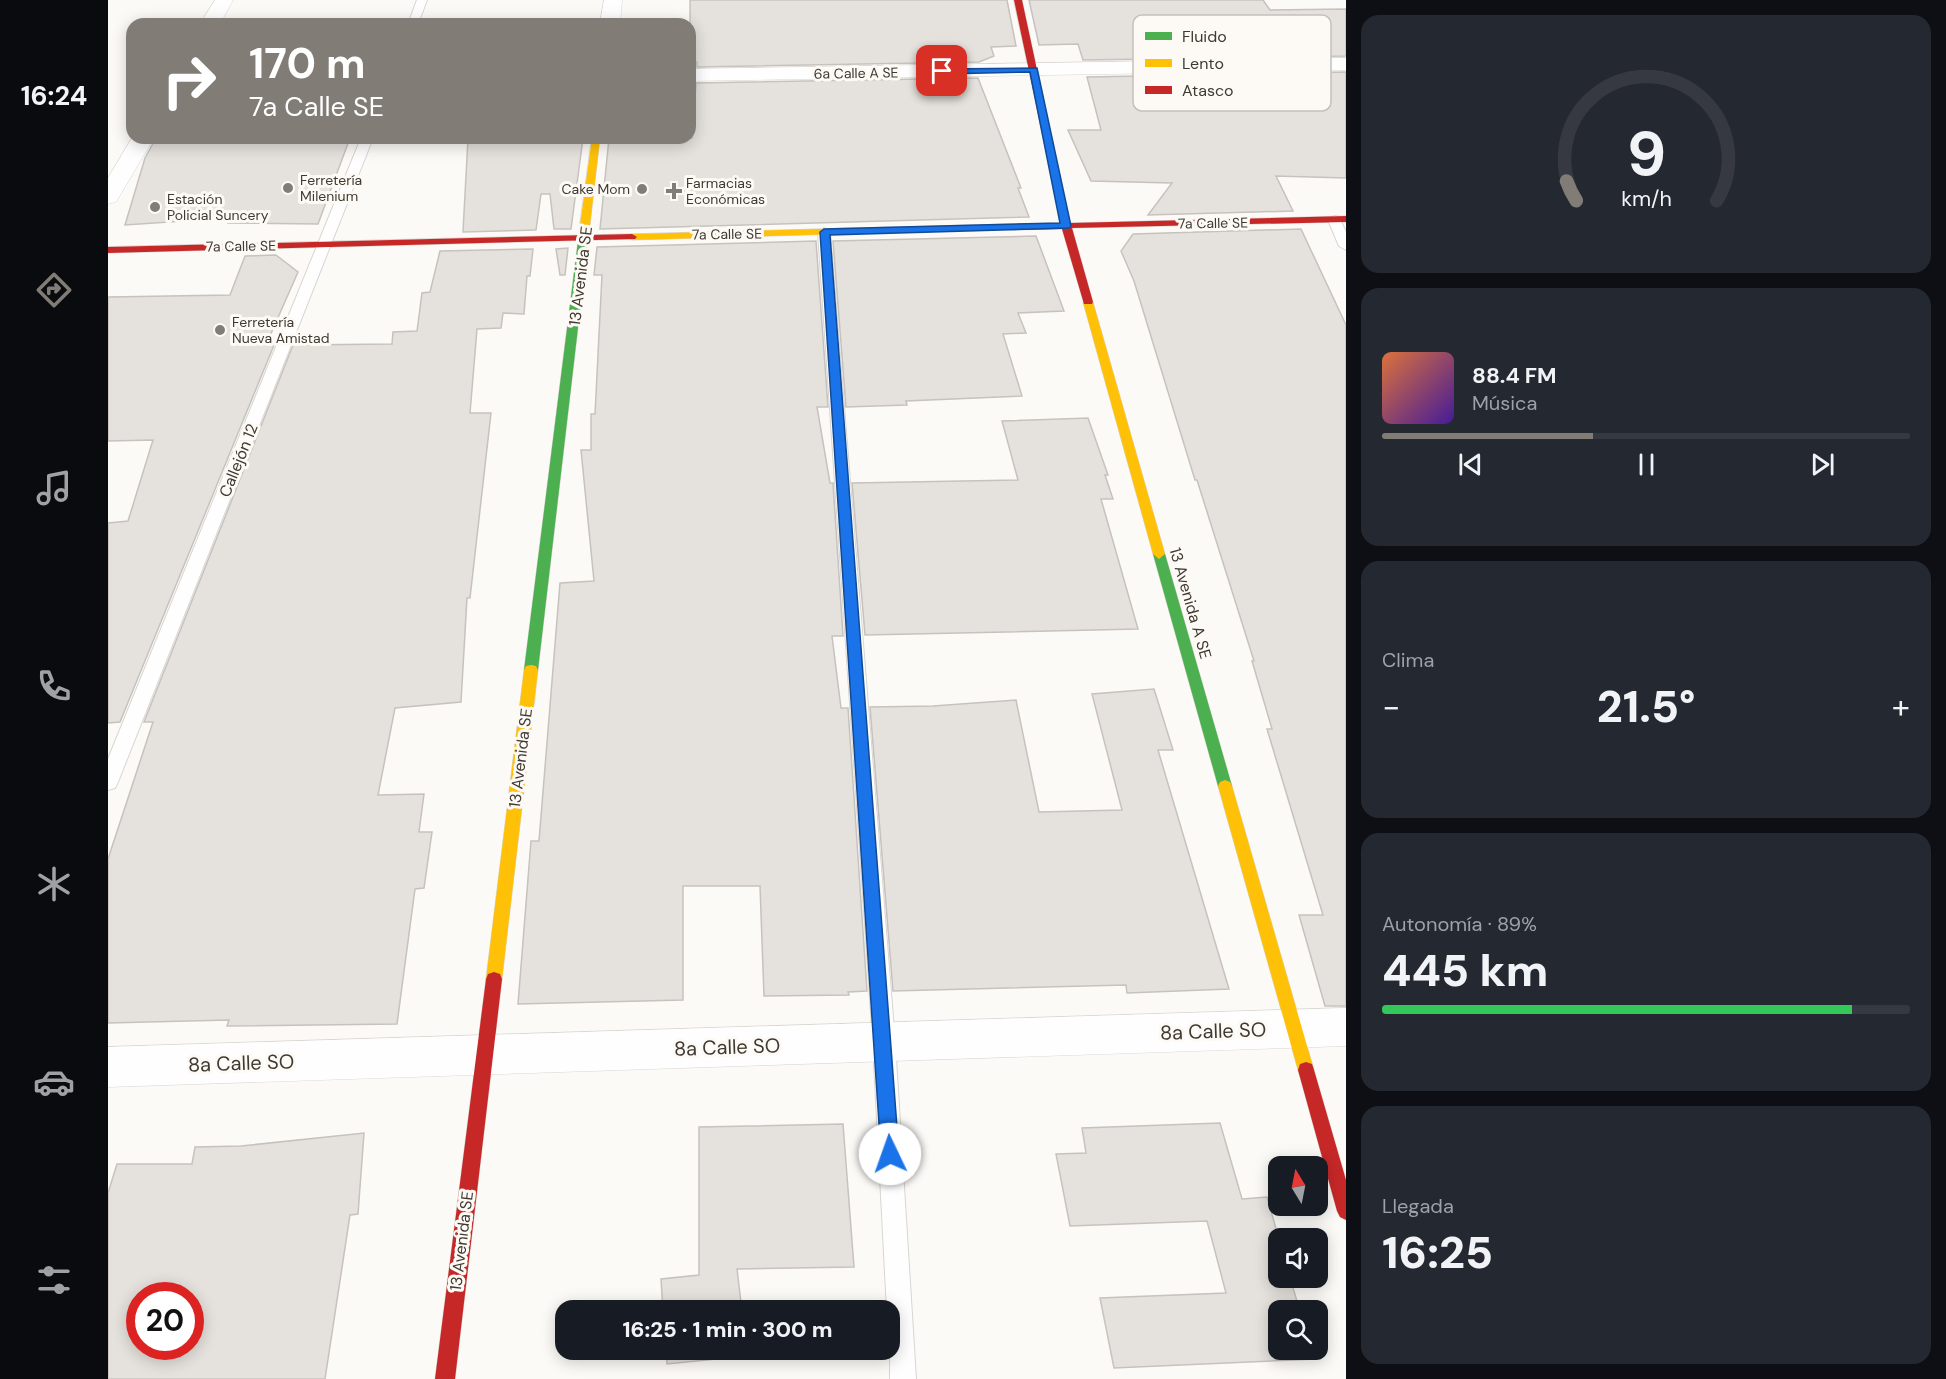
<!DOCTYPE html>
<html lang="es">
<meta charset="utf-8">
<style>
body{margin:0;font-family:"DM Sans",sans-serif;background:#242831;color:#f1f3f6;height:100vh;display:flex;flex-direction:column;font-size:22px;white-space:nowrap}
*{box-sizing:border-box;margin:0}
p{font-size:20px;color:#9ea1a6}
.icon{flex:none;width:33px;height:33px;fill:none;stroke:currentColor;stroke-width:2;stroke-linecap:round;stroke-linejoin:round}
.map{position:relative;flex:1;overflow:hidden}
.details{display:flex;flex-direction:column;gap:15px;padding:15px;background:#0d0f14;width:600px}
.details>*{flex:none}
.top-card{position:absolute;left:18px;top:18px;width:570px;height:126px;border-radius:18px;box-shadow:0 3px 15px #0003;background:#817d76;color:#fff;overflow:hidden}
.needle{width:39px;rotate:350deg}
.controls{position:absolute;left:1160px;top:1156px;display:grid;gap:12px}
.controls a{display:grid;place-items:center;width:60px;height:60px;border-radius:12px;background:#171b24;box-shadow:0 3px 15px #0003;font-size:30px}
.speed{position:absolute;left:18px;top:1282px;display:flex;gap:12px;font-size:30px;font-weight:700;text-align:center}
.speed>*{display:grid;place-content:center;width:78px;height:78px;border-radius:50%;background:#171b24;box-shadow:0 3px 15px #0003;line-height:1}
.speed .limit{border:9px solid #d22;background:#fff;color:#111}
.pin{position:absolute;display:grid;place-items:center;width:51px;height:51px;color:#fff;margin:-26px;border-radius:12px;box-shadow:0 3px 9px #0006}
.me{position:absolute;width:66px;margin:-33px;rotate:357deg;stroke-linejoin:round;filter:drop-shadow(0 0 4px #0008)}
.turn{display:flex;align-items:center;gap:21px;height:126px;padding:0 24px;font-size:27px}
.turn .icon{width:78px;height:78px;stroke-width:2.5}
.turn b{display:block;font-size:42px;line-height:51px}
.big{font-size:45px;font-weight:800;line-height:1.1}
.details .card{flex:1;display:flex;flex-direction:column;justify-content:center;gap:9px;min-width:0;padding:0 21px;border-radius:18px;background:#242831}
.details .dial{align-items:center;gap:0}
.dial svg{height:156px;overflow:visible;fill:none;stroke:#363941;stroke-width:7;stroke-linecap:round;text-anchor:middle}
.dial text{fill:#f1f3f6;stroke:none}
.song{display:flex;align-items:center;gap:18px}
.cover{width:72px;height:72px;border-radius:9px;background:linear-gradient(135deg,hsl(20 70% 55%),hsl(260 70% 35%))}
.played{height:6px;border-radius:3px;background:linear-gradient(90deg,#817d76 40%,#363941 40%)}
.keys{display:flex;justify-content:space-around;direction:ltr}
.heat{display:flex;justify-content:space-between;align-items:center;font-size:33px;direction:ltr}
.charge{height:9px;border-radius:4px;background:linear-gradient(90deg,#34c759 89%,#363941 0)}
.trip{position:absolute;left:447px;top:1300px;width:345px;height:60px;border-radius:18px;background:#171b24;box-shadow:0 3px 15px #0003;font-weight:800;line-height:60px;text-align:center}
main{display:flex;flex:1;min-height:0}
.tab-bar{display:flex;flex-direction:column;width:108px;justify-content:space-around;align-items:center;background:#090b0e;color:#9ea1a6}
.tab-bar .icon{width:42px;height:42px}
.tab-bar .active{color:#817d76}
.tab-bar b{font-size:27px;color:#f1f3f6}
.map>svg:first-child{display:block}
.building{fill:#e5e1dc;stroke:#c6c2be;stroke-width:1.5;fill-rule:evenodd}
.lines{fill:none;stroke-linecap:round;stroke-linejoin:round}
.lane-casing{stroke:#d9d5d0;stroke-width:2}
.street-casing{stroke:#d9d5d0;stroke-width:1}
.fast-casing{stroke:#d9d5d0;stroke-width:1}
.slow-casing{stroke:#d9d5d0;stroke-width:1}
.jam-casing{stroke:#d9d5d0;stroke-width:1}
.lane{fill:#fffefe;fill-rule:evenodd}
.street{fill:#fffefe;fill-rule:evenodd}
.fast{fill:#4caf50;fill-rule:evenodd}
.slow{fill:#ffc107;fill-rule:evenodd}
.jam{fill:#c62828;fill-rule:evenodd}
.route{fill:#1a73e8;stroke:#114b97;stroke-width:1.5}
.poi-dot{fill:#817d76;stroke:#fdfaf6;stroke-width:2}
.labels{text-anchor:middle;stroke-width:6;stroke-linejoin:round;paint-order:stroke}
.far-street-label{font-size:14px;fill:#3f3931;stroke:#fdfaf6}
.far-poi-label{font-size:14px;fill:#3f3931;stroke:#fdfaf6;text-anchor:start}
.street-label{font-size:16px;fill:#3f3931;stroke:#fdfaf6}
.near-street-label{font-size:20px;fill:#3f3931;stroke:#fdfaf6}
.key{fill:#fdfaf6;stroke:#c4c0bb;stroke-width:1.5}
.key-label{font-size:16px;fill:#3f3931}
</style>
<main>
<nav class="tab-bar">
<b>16:24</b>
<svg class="icon active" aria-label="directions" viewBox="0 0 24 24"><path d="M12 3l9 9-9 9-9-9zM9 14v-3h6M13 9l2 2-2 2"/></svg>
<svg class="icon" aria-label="music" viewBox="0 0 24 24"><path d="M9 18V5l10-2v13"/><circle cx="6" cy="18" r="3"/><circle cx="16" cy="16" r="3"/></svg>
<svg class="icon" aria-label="phone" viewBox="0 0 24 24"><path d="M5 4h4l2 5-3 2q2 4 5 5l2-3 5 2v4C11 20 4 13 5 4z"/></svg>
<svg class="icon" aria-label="climate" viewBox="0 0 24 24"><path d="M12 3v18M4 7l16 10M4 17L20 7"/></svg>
<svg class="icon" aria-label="car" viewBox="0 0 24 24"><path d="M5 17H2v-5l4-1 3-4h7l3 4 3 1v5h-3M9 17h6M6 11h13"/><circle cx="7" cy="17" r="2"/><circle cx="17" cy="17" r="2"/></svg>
<svg class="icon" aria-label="filters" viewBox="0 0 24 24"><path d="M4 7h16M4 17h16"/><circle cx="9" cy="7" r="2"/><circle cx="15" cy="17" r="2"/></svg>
</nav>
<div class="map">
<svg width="1238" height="1379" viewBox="0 0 1238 1379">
<rect width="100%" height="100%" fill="#fcfaf7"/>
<!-- building -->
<path class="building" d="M582,0H899L908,46L883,47L886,56L871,62L589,67V62L582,63Z
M921,0H1155L1162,10L1238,9V56L975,60L970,44L931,45Z
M1238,72V178L1168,176L1185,211L1040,215L1064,183L983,181L960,130H993L979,77Z
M870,78L913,188H910L921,217L492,229L501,138H584L588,83Z
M48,138H242L210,224L120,223L122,218L17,225L37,158Z
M360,138H475L463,229H446L442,194H433L428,230L355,232Z
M1193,229L1238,325V1006H1217L1191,915H1215L1159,729H1164L1144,661H1146L1089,480H1087L1026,281L1013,251L1025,234Z
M928,236L956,311L910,313L918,333L895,334L914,396L798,401L799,405L738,407L725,241Z
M708,241L720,407H709L722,483H725L735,636H724L733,708H740L759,991L740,992L741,995L656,996L652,886H575V1000L410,1004L423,841H431L452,583L486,581L473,450H483V414H487L494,275H486L489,247Z
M460,248L457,275H452L448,249Z
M425,249L422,276H419L416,314L395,313L393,328L369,329L362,413H383L362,598H359L353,702L287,708L270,795L316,794L311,832H324L316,888L307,889L289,1024L119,1026L121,1020L0,1023V859L45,722H36L185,345L284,344L285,332L309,331L314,293L322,292L332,251Z
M168,255L190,272L158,345H166L12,722L0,723V523L20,521L45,440L0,441V297L122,295L137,256Z
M980,418L1000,475H997L1005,499H993L1030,629L757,635L744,483L910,480L894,421Z
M1046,689L1065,750H1050L1121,989L1019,993L1018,985L785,991L762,707L825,706L908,700L931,812L1014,810L984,694Z
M1112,1123L1134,1199L1159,1197L1171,1239L1170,1278H1182L1192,1311H1170V1350H1203L1206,1359L1006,1368L992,1298L1118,1293L1099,1221L962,1226L948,1154L978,1153L974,1128Z
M735,1124L746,1267L629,1269L634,1311H555L553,1279L591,1275V1127Z
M256,1133L250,1214L242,1215L217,1379H0V1193L9,1164H84L87,1147L133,1146ZM32,1296H82V1347H32Z
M558,1350H638V1356L559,1364Z"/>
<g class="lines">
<!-- lane casing -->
<g class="lane-casing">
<path id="lane" d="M309,0H319L310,24H300Z
M253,138H265L10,782L7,788L0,790V759Z
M1226,216L1231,217L1238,232V250L1231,246L1220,220Z
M716,228L722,232L787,1042L808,1379H782V1311H779L765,1042L710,232Z"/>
</g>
<!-- street casing -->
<g class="street-casing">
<path id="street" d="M107,0H125L112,24H92Z
M496,0H514L512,24H492Z
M1238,58V70L582,81V69Z
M24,138H46L8,202L0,204V178Z
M1238,1008V1046L0,1087V1047Z"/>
</g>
<!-- fast casing -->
<g class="fast-casing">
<path id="fast" d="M477,222L482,225L430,670L428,674H418L416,670L472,225Z
M1051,549L1057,554L1124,786L1122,790L1117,792L1112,790L1110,786L1045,554Z"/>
</g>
<!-- slow casing -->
<g class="slow-casing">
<path id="slow" d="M484,138H492L482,225L477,228L472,225Z
M904,224L907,225V229L524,240L519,237L524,234Z
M980,299L985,302L1057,554L1051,559L1045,554L975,302Z
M423,665L428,666L430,670L394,979L392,984L386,986L380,984L378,979L416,670L418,666Z
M1117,780L1122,782L1124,786L1206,1070L1204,1076L1198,1078L1192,1076L1190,1070L1110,786L1112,782Z"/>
</g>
<!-- jam casing -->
<g class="jam-casing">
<path id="jam" d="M906,0H914L962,223L1238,216V222L964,228L985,302L984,304H976L954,229L904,230L899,227L904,224L953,223Z
M524,234L529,237L527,239L0,253V247Z
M386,972L392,974L394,979L347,1379H327L378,979L380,974Z
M1198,1062L1204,1064L1206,1070L1238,1180V1220L1232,1217L1229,1211L1190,1070L1192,1064Z"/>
</g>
<!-- lane -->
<use href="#lane" class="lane"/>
<!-- street -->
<use href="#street" class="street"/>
<!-- fast -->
<use href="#fast" class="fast"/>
<!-- slow -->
<use href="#slow" class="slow"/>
<!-- jam -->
<use href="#jam" class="jam"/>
</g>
<!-- route -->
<path class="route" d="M929,68L963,226L961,228L722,235L791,1154L788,1160L782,1163L776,1160L773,1154L712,232L716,229L952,223L922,72L834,74L830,71L834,69Z"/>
<!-- markers -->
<g class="poi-dot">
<circle cx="180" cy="188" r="6"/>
<circle cx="534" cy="189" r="6"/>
<path d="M563 182h6v6h6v6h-6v6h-6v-6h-6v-6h6z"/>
<circle cx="47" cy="207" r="6"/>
<circle cx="112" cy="330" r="6"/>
</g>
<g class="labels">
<!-- far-street labels -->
<g class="far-street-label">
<text transform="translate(748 73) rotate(-1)" y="5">6a Calle A SE</text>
<text transform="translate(1105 223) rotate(-1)" y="5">7a Calle SE</text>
<text transform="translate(619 234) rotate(-1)" y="5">7a Calle SE</text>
<text transform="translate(133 246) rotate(-1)" y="5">7a Calle SE</text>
</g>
<!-- far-poi labels -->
<g class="far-poi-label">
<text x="192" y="185">Ferretería<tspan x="192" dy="16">Milenium</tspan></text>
<text x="578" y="188">Farmacias<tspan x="578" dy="16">Económicas</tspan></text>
<text x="522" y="194" text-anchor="end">Cake Mom</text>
<text x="59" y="204">Estación<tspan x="59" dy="16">Policial Suncery</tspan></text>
<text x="124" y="327">Ferretería<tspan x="124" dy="16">Nueva Amistad</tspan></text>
</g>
<!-- street labels -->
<g class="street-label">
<text transform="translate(472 276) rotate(-83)" y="6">13 Avenida SE</text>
<text transform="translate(130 460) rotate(-68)" y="6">Callejón 12</text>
<text transform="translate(1083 603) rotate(74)" y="6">13 Avenida A SE</text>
<text transform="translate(412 758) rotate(-83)" y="6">13 Avenida SE</text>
<text transform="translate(353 1241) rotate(-83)" y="6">13 Avenida SE</text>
</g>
<!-- near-street labels -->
<g class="near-street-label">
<text transform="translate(1105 1031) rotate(-2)" y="7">8a Calle SO</text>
<text transform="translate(619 1047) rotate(-2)" y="7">8a Calle SO</text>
<text transform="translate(133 1063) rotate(-2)" y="7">8a Calle SO</text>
</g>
</g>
<!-- legend -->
<rect x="1025" y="15" width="198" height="96" rx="9" class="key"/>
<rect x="1037" y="32" width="27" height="8" fill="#4caf50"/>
<rect x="1037" y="59" width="27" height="8" fill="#ffc107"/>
<rect x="1037" y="86" width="27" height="8" fill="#c62828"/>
<g class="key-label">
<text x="1074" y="42">Fluido</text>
<text x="1074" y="69">Lento</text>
<text x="1074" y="96">Atasco</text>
</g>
</svg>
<div class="controls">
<a><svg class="needle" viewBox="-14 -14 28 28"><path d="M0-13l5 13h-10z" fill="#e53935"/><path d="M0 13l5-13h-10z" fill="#9ea1a6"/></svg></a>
<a><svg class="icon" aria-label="sound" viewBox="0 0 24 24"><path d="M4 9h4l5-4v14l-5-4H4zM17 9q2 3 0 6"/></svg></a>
<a><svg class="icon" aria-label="search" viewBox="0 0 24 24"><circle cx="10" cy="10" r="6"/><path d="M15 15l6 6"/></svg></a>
</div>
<div class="speed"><div class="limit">20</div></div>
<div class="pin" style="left:834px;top:71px;background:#d93025"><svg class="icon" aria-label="arrive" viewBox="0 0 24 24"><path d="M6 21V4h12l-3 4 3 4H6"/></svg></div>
<svg class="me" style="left:782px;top:1154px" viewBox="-20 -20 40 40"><circle r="19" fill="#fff"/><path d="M0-13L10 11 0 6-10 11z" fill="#1a73e8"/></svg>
<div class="trip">16:25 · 1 min · 300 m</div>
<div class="top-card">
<div class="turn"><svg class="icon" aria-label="right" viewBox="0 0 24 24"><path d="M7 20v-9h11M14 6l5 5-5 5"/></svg><div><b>170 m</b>7a Calle SE</div></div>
</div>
</div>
<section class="details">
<div class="card dial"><svg viewBox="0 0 100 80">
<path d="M14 69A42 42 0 1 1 86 69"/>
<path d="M14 69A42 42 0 0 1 9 59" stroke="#817d76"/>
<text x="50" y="56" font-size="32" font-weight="700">9</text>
<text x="50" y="72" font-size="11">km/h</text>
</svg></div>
<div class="card">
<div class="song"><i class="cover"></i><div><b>88.4 FM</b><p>Música</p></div></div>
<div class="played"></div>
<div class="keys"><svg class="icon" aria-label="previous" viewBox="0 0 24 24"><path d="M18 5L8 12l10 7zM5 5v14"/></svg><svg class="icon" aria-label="pause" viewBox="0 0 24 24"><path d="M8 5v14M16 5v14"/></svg><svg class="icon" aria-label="next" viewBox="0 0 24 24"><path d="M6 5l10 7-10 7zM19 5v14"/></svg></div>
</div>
<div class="card"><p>Clima</p>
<div class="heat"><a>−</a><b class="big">21.5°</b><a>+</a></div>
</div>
<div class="card"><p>Autonomía · 89%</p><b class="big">445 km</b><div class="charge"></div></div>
<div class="card"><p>Llegada</p><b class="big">16:25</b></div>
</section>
</main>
